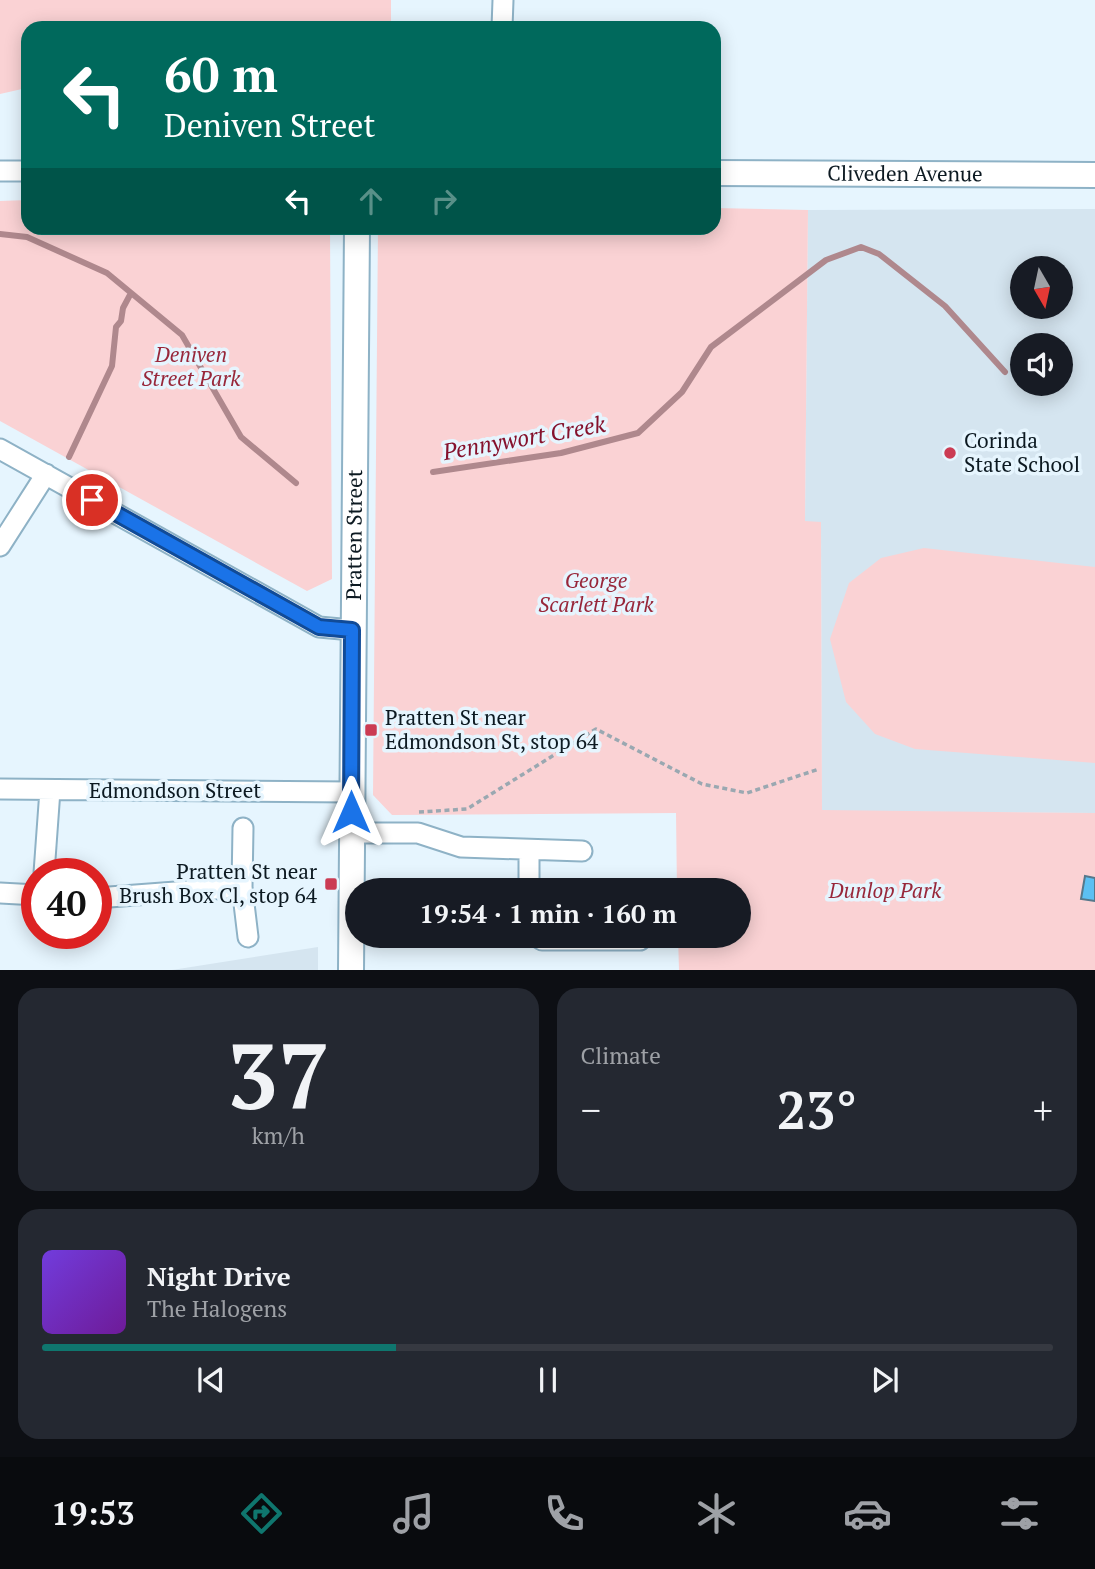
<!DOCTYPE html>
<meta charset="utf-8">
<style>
body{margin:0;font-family:"PT Serif",serif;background:#242831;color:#f1f3f6;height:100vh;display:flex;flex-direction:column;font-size:26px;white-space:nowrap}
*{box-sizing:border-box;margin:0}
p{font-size:23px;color:#9ea1a6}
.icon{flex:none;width:38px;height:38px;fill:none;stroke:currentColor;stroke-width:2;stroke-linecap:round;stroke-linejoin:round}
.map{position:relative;height:970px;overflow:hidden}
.panel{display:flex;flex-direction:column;gap:18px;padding:18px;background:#0d0f14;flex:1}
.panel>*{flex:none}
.hud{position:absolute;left:21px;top:21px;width:700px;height:214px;border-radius:21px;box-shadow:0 4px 18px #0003;background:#00695c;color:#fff;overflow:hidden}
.needle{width:46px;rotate:171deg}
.controls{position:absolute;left:1010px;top:256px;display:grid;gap:14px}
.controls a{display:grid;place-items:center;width:63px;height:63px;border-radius:50%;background:#171b24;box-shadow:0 4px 18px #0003;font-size:35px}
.speed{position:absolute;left:21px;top:858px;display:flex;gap:14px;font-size:35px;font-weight:700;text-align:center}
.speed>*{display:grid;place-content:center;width:91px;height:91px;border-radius:50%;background:#171b24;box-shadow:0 4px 18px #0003;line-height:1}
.speed .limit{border:10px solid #d22;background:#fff;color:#111}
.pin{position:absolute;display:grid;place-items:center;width:60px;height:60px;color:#fff;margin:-30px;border:4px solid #fff;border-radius:50%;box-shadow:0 2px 7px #0007}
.me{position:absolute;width:77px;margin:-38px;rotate:0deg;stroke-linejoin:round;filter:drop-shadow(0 0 5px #0008)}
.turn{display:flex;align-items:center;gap:24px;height:147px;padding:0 28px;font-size:32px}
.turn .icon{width:91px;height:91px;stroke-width:2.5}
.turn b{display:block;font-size:49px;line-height:60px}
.lanes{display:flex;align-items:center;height:66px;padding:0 28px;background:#0003;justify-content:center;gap:35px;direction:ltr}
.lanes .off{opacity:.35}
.big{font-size:52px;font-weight:700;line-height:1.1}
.panel .tile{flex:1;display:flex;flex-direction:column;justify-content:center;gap:10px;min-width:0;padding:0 24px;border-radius:21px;background:#242831}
.panel .dial{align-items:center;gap:0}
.dial b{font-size:91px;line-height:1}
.song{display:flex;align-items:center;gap:21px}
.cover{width:84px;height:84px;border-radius:10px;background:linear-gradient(135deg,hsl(260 70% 55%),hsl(280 70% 35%))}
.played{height:7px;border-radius:4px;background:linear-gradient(90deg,#0f766e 35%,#363941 35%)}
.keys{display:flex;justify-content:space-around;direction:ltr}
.heat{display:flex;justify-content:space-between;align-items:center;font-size:38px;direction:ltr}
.panel .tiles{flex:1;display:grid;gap:18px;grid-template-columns:1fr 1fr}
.tile:last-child{grid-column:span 2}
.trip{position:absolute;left:345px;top:878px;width:406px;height:70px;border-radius:35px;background:#171b24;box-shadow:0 4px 18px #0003;font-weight:700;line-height:70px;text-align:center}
.dock{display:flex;height:112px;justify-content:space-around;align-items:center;background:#090b0e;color:#9ea1a6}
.dock .icon{width:49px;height:49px}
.dock .on{color:#0f766e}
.dock b{font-size:32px;color:#f1f3f6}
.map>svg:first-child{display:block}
.built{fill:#d5e5f0;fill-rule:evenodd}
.green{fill:#fad2d4}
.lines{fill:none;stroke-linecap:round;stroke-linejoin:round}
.stream{stroke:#af888d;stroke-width:6}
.building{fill:#5cc0f3;stroke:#56788b;stroke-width:2}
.minor-casing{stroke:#8eb2c6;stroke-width:23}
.tertiary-casing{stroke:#8eb2c6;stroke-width:28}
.path{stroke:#9aa8b1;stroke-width:3.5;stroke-dasharray:5 3.5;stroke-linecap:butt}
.minor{stroke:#fff;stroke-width:19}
.tertiary{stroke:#fff;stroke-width:24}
.route-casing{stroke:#114b97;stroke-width:18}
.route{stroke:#1a73e8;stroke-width:12}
.poi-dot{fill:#cb3b53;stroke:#e6f5fe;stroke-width:2.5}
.labels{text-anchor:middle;stroke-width:7;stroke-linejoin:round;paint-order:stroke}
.street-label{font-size:21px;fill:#0c1921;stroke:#e6f5fe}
.park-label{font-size:21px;font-style:italic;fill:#98273a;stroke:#e6f5fe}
.poi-label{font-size:21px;fill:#0c1921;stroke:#e6f5fe;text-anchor:start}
.water-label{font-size:23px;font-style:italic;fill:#85112c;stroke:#e6f5fe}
</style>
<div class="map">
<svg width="1095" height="971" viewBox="0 0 1095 971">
<rect width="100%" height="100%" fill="#e6f5fe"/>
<!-- built -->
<path class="built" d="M1095,209V813L822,811L821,523L805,522L808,210ZM1022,268H1060V306H1022ZM1022,345H1060V383H1022Z
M318,947V970H172Z"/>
<!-- green -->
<path class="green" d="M0,0H391V28H28V90L22,89L0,94Z
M28,200V228H330L332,579L307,591L0,421V201Z
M714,208L808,210L805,521L821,522L822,810L1095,813V970H679L678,936H738V891H677L676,813L392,815L373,795L378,228H714Z
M924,548L1095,567V763L915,749L875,734L846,702L830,639L849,583L881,558Z"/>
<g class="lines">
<!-- stream -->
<path class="stream" d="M0,234L27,237L107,273L182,335L241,437L296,483
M69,457L112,366L116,327L121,321L123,308L131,293
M433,472L561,453L638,433L682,392L711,347L826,260L861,247L879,254L945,306L1005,372"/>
</g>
<!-- building -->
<path class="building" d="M1085,876L1095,878V901L1081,899Z"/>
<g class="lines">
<!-- minor casing -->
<g class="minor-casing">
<path id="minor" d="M502,28L503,0
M0,171H28
M0,449L319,627L352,630
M0,546L46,474
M0,789L351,792
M243,828L242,887L248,937
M351,833H418L461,847L582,851
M44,873L50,790
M529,891V850
M0,893L37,895
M96,898L242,887
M536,936L542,940H640"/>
</g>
<!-- tertiary casing -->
<g class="tertiary-casing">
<g id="tertiary">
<path id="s1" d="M714,173L1095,175"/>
<path id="s2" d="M351,971L357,228"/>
</g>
</g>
<!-- path -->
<path class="path" d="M419,812L467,809L596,729L702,784L747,793L819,769"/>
<!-- minor -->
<use href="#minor" class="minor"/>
<!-- tertiary -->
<use href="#tertiary" class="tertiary"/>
</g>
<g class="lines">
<!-- route casing -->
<g class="route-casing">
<path id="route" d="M92,500L319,627L352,630L351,812"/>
</g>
<!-- route -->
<use href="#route" class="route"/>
</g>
<!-- markers -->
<g class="poi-dot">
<circle cx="950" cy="453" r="7"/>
<rect x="364" y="723" width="14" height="14" rx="3.5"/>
<rect x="324" y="877" width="14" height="14" rx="3.5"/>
</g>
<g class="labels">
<!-- street labels -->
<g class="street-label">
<text dy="7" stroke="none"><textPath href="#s1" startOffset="191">Cliveden Avenue</textPath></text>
<text dy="7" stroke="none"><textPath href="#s2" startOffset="436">Pratten Street</textPath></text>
<text x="175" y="798">Edmondson Street</text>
</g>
<!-- park labels -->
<g class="park-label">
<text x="191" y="362">Deniven<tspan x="191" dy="24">Street Park</tspan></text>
<text x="596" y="588">George<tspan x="596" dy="24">Scarlett Park</tspan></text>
<text x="885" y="898">Dunlop Park</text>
</g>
<!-- poi labels -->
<g class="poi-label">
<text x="964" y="448">Corinda<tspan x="964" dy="24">State School</tspan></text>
<text x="385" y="725">Pratten St near<tspan x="385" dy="24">Edmondson St, stop 64</tspan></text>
<text x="317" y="879" text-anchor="end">Pratten St near<tspan x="317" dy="24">Brush Box Cl, stop 64</tspan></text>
</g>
<!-- water labels -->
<g class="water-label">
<text transform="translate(524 438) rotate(-10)" y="8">Pennywort Creek</text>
</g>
</g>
</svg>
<div class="controls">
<a><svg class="needle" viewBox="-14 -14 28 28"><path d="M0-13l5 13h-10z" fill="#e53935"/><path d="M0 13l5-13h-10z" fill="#9ea1a6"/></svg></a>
<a><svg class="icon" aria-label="sound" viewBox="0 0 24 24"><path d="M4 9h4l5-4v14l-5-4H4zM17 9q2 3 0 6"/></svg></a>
</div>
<div class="speed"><div class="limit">40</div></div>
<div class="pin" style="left:92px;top:500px;background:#d93025"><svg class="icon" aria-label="arrive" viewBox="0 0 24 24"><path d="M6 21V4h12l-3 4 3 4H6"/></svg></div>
<svg class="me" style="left:351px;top:812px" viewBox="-20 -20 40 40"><path d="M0-17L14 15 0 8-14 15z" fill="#1a73e8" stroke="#fff" stroke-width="4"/></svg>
<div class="trip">19:54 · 1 min · 160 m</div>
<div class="hud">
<div class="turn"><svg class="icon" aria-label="left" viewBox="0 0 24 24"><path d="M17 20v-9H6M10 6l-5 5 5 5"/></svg><div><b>60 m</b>Deniven Street</div></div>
<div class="lanes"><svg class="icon" aria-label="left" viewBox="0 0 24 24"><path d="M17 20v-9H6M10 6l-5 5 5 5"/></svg><svg class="icon off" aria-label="ahead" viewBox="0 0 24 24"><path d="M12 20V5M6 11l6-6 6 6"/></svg><svg class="icon off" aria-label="right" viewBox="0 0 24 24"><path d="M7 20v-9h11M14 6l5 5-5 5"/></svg></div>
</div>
</div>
<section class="panel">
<div class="tiles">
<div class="tile dial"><b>37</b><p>km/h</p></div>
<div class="tile"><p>Climate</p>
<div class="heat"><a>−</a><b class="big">23°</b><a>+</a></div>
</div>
<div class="tile">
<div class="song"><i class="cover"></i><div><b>Night Drive</b><p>The Halogens</p></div></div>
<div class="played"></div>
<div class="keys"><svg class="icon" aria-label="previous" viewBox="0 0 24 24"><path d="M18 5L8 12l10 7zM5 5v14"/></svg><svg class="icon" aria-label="pause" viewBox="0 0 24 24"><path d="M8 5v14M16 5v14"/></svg><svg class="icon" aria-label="next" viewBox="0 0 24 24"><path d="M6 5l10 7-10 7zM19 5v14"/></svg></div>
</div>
</div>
</section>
<nav class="dock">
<b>19:53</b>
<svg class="icon on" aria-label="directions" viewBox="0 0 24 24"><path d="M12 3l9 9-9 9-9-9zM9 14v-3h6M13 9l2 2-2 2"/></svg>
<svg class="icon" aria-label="music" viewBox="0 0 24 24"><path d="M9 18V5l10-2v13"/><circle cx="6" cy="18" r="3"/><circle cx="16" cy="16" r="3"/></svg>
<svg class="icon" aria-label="phone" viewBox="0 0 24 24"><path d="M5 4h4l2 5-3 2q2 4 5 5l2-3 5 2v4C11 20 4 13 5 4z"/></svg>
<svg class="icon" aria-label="climate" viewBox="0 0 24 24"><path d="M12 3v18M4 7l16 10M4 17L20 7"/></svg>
<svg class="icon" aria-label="car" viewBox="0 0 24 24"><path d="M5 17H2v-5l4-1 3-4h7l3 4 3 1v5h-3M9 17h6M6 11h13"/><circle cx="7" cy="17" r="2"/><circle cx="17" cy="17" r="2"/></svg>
<svg class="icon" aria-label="filters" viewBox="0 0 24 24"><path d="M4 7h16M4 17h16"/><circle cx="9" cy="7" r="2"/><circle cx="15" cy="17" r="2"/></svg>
</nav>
